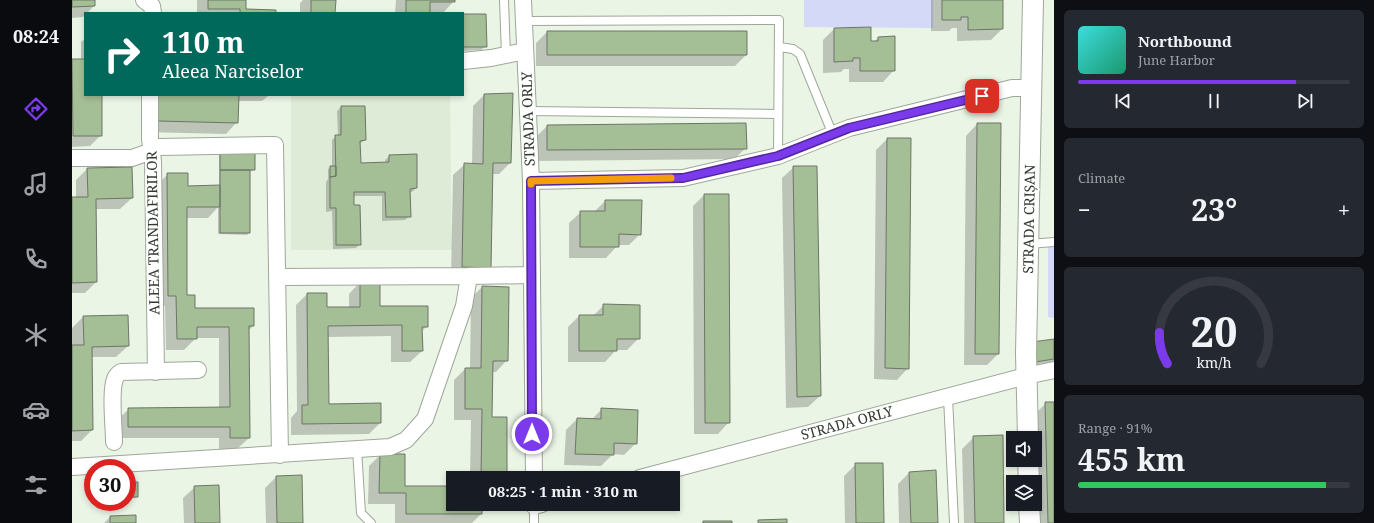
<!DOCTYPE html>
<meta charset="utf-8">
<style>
body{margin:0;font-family:"Noto Serif",serif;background:#242831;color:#f1f3f6;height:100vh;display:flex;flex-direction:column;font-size:15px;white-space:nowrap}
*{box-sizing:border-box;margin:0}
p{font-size:13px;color:#9ea1a6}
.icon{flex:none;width:22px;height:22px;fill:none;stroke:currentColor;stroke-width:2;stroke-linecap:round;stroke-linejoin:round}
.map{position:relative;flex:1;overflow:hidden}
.sheet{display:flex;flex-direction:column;gap:10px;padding:10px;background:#0d0f14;width:320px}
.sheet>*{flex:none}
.hud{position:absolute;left:12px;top:12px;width:380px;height:84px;border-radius:0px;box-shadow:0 2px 6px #0003;background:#00695c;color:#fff;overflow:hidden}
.fabs{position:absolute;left:934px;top:431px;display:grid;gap:8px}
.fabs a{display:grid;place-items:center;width:36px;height:36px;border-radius:0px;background:#171b24;box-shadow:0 2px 6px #0003;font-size:20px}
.speed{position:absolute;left:12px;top:459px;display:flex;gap:8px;font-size:20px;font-weight:700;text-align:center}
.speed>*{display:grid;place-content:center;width:52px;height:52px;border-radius:50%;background:#171b24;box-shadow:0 2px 6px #0003;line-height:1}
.speed .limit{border:6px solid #d22;background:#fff;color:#111}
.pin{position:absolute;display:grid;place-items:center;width:34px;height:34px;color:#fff;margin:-17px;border-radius:8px;box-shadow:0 2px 6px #0006}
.me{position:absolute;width:44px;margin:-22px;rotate:0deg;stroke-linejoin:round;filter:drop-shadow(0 0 3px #0008)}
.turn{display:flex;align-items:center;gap:14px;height:84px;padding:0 12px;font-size:18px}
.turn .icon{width:52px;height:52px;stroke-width:2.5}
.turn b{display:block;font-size:28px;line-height:34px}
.big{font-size:30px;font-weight:700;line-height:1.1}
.sheet .card{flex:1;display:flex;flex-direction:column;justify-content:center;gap:6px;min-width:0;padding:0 14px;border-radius:6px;background:#242831}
.sheet .dial{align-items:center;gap:0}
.dial svg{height:104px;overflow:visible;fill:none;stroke:#363941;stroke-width:7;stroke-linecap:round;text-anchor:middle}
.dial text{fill:#f1f3f6;stroke:none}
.song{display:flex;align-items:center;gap:12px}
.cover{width:48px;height:48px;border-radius:6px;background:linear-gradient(135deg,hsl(180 70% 55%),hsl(160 70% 35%))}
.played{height:4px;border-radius:2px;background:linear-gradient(90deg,#7c3aed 80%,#363941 80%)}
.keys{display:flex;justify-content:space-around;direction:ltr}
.heat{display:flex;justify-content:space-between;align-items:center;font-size:22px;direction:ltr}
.charge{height:6px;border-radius:3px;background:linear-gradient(90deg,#34c759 91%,#363941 0)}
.trip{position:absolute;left:374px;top:471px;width:234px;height:40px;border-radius:0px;background:#171b24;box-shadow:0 2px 6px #0003;font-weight:700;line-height:40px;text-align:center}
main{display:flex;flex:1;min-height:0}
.menu{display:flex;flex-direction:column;width:72px;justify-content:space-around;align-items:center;background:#090b0e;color:#9ea1a6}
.menu .icon{width:28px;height:28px}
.menu .active{color:#7c3aed}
.menu b{font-size:18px;color:#f1f3f6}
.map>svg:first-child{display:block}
.built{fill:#deebd6}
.green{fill:#d3d9f6}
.shadow{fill:#0003}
.building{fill:#a4be95;stroke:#6d7568}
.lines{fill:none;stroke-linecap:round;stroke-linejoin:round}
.service-casing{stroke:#9ea799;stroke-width:10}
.minor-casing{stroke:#9ea799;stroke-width:18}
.tertiary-casing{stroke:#9ea799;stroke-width:22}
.service{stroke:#fff;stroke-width:8}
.minor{stroke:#fff;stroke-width:16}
.tertiary{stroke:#fff;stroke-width:20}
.route-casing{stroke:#51269a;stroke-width:10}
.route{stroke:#7c3aed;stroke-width:7}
.slow{stroke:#f59e0b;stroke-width:7}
.labels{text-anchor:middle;stroke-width:4;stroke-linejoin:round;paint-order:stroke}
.street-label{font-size:14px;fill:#333731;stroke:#fdfffc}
</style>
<main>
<nav class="menu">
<b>08:24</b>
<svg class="icon active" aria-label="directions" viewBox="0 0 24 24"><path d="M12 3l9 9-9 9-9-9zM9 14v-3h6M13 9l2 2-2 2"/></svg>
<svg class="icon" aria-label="music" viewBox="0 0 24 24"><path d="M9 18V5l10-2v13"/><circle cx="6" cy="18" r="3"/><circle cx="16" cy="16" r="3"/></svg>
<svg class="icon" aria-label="phone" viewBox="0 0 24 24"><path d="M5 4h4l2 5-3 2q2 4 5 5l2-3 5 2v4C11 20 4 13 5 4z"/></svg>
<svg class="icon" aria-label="climate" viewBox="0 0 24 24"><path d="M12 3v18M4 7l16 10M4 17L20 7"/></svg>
<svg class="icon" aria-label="car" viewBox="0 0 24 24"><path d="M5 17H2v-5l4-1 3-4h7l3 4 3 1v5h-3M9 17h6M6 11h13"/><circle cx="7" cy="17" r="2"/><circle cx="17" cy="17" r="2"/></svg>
<svg class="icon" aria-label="filters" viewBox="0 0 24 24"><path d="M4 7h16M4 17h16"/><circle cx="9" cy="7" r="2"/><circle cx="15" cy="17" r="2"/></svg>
</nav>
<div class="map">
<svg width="982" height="523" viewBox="0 0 982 523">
<rect width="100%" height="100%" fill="#ebf5e6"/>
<!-- built -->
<path class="built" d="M219,95H378L380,250H219Z"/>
<!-- green -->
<path class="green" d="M732,0H861V28L732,27Z
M976,245H982V318L976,317Z"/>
<!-- shadow -->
<path class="shadow" d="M0,0H22V6L15,13H13V15L11,17L0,18Z
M125,0H173V10L203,13H125Z
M231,0H263L262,13H228V3Z
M324,0H382V1L371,13H323Z
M859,0H930V29L919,40L885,41V28H880L877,31H859Z
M391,15L414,46L409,50L391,51Z
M762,29L802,42L806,38L822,37V70L811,82H777V69H772L769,72L751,73V40Z
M475,32L674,55L663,66H464V43Z
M13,39V95H29V135L18,146L0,147V61L9,60V42Z
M440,94L438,163L427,174H420L418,268L379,278L381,175L393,164H400L401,106L412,95Z
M77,95H197L190,101H166L165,122L154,134L74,132Z
M269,107L293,140L287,144L288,164L314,163L313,160L318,156L344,188L340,192H337L338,216L333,220L310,221V196H281V206L288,244L284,248L261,249L260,211L254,212V182L256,179V169L260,167V140L264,136H266L265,111Z
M905,124L926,354L915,365H892L894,136Z
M475,126L674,148L662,159L464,161V137Z
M815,139L836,368L825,380L802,379L804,150Z
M182,151V170L177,172V233L175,235L146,234V207L136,218H114V296L122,309H181V326L176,331L177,438L165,449H147V438H46L45,420L57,409L147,408V338H124L112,350H94L93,306L85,307L84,186L96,174L115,187L147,186V153Z
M722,167L748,396L736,407L714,408L710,178Z
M15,169L60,198L48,209H23L24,282L13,293H0V198H4V180Z
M632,195H656L657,422L646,434H622L621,206Z
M533,201L568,234L557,245H546L534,258H497V223L509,212H522Z
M288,282L307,307L355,326L349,332L350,351L338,362H319V336L255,337L256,405L308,423L297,434L219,435V418L225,411L224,305L235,294H254V308H277V294Z
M410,287L435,360L424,372H420L419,418L434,478H398L399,420H382V380L393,369H398L399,298Z
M532,305L567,338L555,350H544L533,362H496V327L507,316H521Z
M11,317L56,346L44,357H19L20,430L9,441H0V328Z
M982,342V361L981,362L959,365Z
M974,403H982V523H965L962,415Z
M530,409L564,443L552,455L541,454L529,466L492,465L494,430L505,419L519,420Z
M902,437L931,523H892L890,449Z
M308,455L332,487H381V504H409V514L400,523H323V504H296L297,466Z
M784,464L811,523H773L772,476Z
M863,471L865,523H827L826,484L837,473Z
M204,477L230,523H194L193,488Z
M55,483L65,496L63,498H55Z
M123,487L147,523H112L111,498Z
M63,516V523H32L38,517Z"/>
<!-- building -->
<path class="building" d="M0,0H23V6L0,7Z
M136,0H174V9L204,10V13H168V9H136Z
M239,0H264L263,13H239Z
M334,0H383V2H358V13H334Z
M870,0H931V29L896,30V17H889V20H870Z
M391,14H414L415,47H391Z
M799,27V41H806V37L823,36V71H788V58H781V61L762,62V28Z
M475,31H675V55H475Z
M0,59H13V95H30V136H1Z
M441,93L439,163H421L419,268L390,267L392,163L411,164L412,94Z
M86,95H167L166,123L85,121Z
M269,106H293L294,140L288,141L289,163L317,162V155L345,154V188L338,189L339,217H314L313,192H282V205H288L289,245H264V208H258V177L264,176L263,135H269Z
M674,123L675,149L475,150V125Z
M905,123H929L927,354H903Z
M815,138H839L837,369L813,368Z
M148,150H183V170H148Z
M258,166H264V176L258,177Z
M721,166H745L749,396L725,397Z
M60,167L61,198L24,199L25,282L0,283V197H16L15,168Z
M148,170H178V233H148Z
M95,173H116V186L148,185V207H115V295H123V308H182V326H177L178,438H158V427H56V408L158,407L157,327H125V339H105L104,296H96Z
M632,194H657L658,423H633Z
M533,200H570L569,235L547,234V247H508V211H533Z
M288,281H308V306H356V327H350L351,351H330V325L256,326L257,404L309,403V423L230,424V405H236L235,293H255V307H288Z
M410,286L437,287L436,361H421L420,417H435V478H409L410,409H393V368H409Z
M531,304L568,305V339H545V351H507V315H531Z
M56,315L57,346L20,347L21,430L0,431V345H12L11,316Z
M982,339V359L963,362L960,342Z
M973,402H982V523H976Z
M529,408L566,410L565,444L542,443V455L503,454L505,418L529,419Z
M931,435L932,523H903L901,436Z
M308,454H333V486H381V504H410V514H334V493H307Z
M783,463H811L812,523H784Z
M864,470L866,523H839L837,472Z
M230,475L231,523H205L204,476Z
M55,482H66V497H55Z
M147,485L148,523H123L122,486Z
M64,515V523H38V516Z
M715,519V523H686V520Z
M631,521H660V523H631Z"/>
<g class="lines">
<!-- service casing -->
<g class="service-casing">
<path id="service" d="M432,0L434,55
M452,21L707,20L706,156
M707,47L721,49L728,54L761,135
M456,111L706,114
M957,244L982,242
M876,397L882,523
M285,449L289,513L299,523
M462,506V523"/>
</g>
<!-- minor casing -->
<g class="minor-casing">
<path id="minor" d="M72,0L80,6L81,13
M451,0L459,181L462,478
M391,61L419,58L453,51
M78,95V139L81,161L84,372
M0,158H60L80,151L87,147L203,145L208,455
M459,181L611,178L706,156L777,128L940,88H960
M205,277L397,276L460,275
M42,442C42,428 38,391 43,379C44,376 46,374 49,372L126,370
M0,467L318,447L334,440L353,419L392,306L397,276
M568,478L954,376L982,370
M462,504V506L470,504"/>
</g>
<!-- tertiary casing -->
<g class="tertiary-casing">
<path id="tertiary" d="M956,438L954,354L961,0
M956,460L957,482
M957,504L958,523"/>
</g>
<!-- service -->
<use href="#service" class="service"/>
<!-- minor -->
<use href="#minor" class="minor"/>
<!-- tertiary -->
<use href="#tertiary" class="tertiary"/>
</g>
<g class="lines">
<!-- route casing -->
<g class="route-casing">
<path id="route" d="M460,434L459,181L611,178L706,156L777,128L910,96"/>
</g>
<!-- route -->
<use href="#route" class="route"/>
<!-- slow -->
<path class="slow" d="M459,184V181L599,178"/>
</g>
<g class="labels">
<!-- street labels -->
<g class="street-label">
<text transform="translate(456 119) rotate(-92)" y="5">STRADA ORLY</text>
<text transform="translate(957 219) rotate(-89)" y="5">STRADA CRIȘAN</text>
<text transform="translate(81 233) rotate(-91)" y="5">ALEEA TRANDAFIRILOR</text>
<text transform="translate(775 423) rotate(-15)" y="5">STRADA ORLY</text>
</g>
</g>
</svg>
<div class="fabs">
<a><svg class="icon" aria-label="sound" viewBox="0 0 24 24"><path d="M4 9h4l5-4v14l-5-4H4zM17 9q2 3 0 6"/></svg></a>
<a><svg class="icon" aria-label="layers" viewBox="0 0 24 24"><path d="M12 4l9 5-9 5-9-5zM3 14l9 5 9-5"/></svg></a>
</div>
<div class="speed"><div class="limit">30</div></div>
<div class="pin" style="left:910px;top:96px;background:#d93025"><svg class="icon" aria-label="arrive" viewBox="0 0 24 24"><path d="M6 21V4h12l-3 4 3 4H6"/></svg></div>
<svg class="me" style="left:460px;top:434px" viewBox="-20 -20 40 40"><circle r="17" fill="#7c3aed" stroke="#fff" stroke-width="3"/><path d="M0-11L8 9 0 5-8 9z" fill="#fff"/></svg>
<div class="trip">08:25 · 1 min · 310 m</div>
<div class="hud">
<div class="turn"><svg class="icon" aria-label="right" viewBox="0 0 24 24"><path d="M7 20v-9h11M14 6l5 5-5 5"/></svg><div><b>110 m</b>Aleea Narciselor</div></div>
</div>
</div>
<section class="sheet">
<div class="card">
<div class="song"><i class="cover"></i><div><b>Northbound</b><p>June Harbor</p></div></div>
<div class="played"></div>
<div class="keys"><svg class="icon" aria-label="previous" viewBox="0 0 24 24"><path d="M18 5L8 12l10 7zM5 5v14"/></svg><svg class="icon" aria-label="pause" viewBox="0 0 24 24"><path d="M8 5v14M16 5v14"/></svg><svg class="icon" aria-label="next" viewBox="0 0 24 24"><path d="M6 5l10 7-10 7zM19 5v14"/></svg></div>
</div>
<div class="card"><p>Climate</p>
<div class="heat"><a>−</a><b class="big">23°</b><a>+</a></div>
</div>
<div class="card dial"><svg viewBox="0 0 100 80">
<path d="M14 69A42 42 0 1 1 86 69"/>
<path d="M14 69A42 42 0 0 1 8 45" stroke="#7c3aed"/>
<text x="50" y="56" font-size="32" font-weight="700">20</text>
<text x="50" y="72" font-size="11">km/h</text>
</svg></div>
<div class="card"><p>Range · 91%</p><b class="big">455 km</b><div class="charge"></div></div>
</section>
</main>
